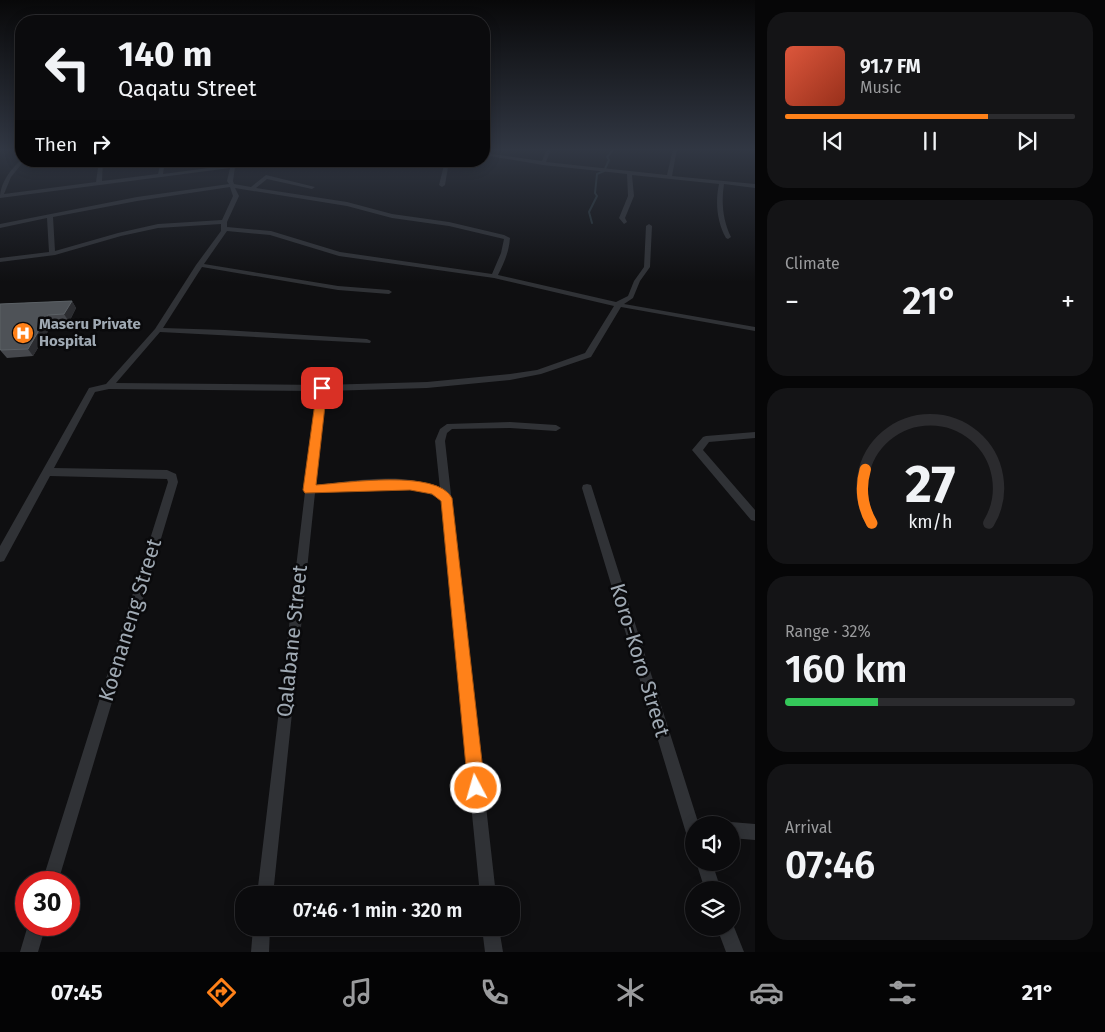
<!DOCTYPE html>
<meta charset="utf-8">
<style>
body{margin:0;font-family:"Fira Sans",sans-serif;background:#141416;color:#f1f3f6;height:100vh;display:flex;flex-direction:column;font-size:19px;white-space:nowrap}
*{box-sizing:border-box;margin:0}
p{font-size:16px;color:#9a9b9d}
.icon{flex:none;width:28px;height:28px;fill:none;stroke:currentColor;stroke-width:2;stroke-linecap:round;stroke-linejoin:round}
.map{position:relative;flex:1;overflow:hidden}
.side{display:flex;flex-direction:column;gap:12px;padding:12px;background:#060607;width:350px}
.side>*{flex:none}
.guide{position:absolute;left:15px;top:15px;width:475px;height:152px;border-radius:20px;box-shadow:0 2px 12px #0003,0 0 0 1px #2b2b2e;background:#0b0b0d;color:#f1f3f6;overflow:hidden}
.tools{position:absolute;left:685px;top:816px;display:grid;gap:10px}
.tools a{display:grid;place-items:center;width:55px;height:55px;border-radius:50%;background:#0b0b0d;box-shadow:0 2px 12px #0003,0 0 0 1px #2b2b2e;font-size:25px}
.speed{position:absolute;left:15px;top:871px;display:flex;gap:10px;font-size:25px;font-weight:700;text-align:center}
.speed>*{display:grid;place-content:center;width:65px;height:65px;border-radius:50%;background:#0b0b0d;box-shadow:0 2px 12px #0003,0 0 0 1px #2b2b2e;line-height:1}
.speed .limit{border:8px solid #d22;background:#fff;color:#111}
.pin{position:absolute;display:grid;place-items:center;width:42px;height:42px;color:#fff;margin:-21px;border-radius:10px;box-shadow:0 2px 8px #0006}
.me{position:absolute;width:55px;margin:-28px;rotate:354deg;stroke-linejoin:round;filter:drop-shadow(0 0 4px #0008)}
.turn{display:flex;align-items:center;gap:18px;height:105px;padding:0 20px;font-size:22px}
.turn .icon{width:65px;height:65px;stroke-width:2.5}
.turn b{display:block;font-size:35px;line-height:42px}
.then{display:flex;align-items:center;height:48px;padding:0 20px;background:#0003;gap:10px;font-size:19px}
.big{font-size:38px;font-weight:600;line-height:1.1}
.side .card{flex:1;display:flex;flex-direction:column;justify-content:center;gap:8px;min-width:0;padding:0 18px;border-radius:20px;background:#141416}
.side .dial{align-items:center;gap:0}
.dial svg{height:130px;overflow:visible;fill:none;stroke:#2b2b2e;stroke-width:7;stroke-linecap:round;text-anchor:middle}
.dial text{fill:#f1f3f6;stroke:none}
.song{display:flex;align-items:center;gap:15px}
.cover{width:60px;height:60px;border-radius:8px;background:linear-gradient(135deg,hsl(10 70% 55%),hsl(10 70% 35%))}
.played{height:5px;border-radius:2px;background:linear-gradient(90deg,#ff8119 70%,#2b2b2e 70%)}
.keys{display:flex;justify-content:space-around;direction:ltr}
.heat{display:flex;justify-content:space-between;align-items:center;font-size:28px;direction:ltr}
.charge{height:8px;border-radius:4px;background:linear-gradient(90deg,#34c759 32%,#2b2b2e 0)}
.trip{position:absolute;left:235px;top:886px;width:285px;height:50px;border-radius:20px;background:#0b0b0d;box-shadow:0 2px 12px #0003,0 0 0 1px #2b2b2e;font-weight:600;line-height:50px;text-align:center}
.tab-bar{display:flex;height:80px;justify-content:space-around;align-items:center;background:#040405;color:#9a9b9d}
.tab-bar .icon{width:35px;height:35px}
.tab-bar .current{color:#ff8119}
.tab-bar b{font-size:22px;color:#f1f3f6}
main{display:flex;flex:1;min-height:0}
.map>svg:first-child{display:block}
.lines{fill:none;stroke-linecap:round;stroke-linejoin:round}
.stream{stroke:#273338;stroke-width:2}
.minor{fill:#303236;fill-rule:evenodd}
.wall{fill:#45474c}
.shaded-wall{fill:#2b2c30}
.building{fill:#4e5257;stroke:#5b6065}
.route{fill:#ff8119;stroke:#a65410}
.labels{text-anchor:middle;stroke-width:5;stroke-linejoin:round;paint-order:stroke}
.far-poi-label{font-size:15px;font-weight:bold;fill:#9fa9b3;stroke:#0a0a0c;text-anchor:start}
.near-street-label{font-size:21px;fill:#9fa9b3;stroke:#0a0a0c}
</style>
<main>
<div class="map">
<svg width="755" height="952" viewBox="0 0 755 952">
<rect width="100%" height="100%" fill="#0f0f11"/>
<g class="lines">
<!-- stream -->
<path class="stream" d="M592,223L589,212L597,196L595,193L597,174L604,171L609,160L607,157L614,149"/>
<!-- minor -->
<path class="minor" d="M547,149H551L546,162L667,175L673,149H677L672,176L755,184V188L724,184C721,202 723,221 731,237L728,239L726,238C717,222 715,202 719,184L632,175L634,196L625,218L627,222L624,224L619,218L628,196L627,174L543,165L484,155V153L542,161Z
M21,160V161H24L11,177L4,194L96,182L99,161H103L102,181L158,174L161,161H165L163,174L261,161H276L235,167L233,181L234,184L251,187L266,175L315,187L312,189L267,179L256,188L347,202L392,214L449,222L504,235L510,238C509,252 504,263 498,275L616,302L628,296L634,281L644,267L646,226L649,224L652,226L650,267L640,281L633,298L624,304L755,327V331L621,307L591,357L541,374L510,380L427,388L326,391L316,485C353,481 407,471 440,489L435,441L440,429L447,424L510,422L556,425L561,428L556,431L510,428L452,429L447,433L445,441L496,895H480L441,500C405,477 355,489 315,493L273,895H257L305,492L304,490L306,487L317,391L109,389L95,392L54,468L167,470L176,474L178,482L58,882H42L168,482L167,479L50,476L4,561L0,562V546L89,388L106,384L155,329L196,265L221,231V224L158,228L121,236L55,255L0,262V258L49,252L47,218L0,228V224L137,197L229,184L227,181L230,168L0,198C0,183 11,169 21,160ZM230,187L233,196L222,220L158,224L118,233L55,251L53,217L137,201ZM235,188L347,206L392,218L449,226L504,239L501,253L492,274L340,252L271,231L227,227V222L239,196ZM227,231L270,235L339,256L494,278L614,306L585,353L537,370L510,374L427,382L322,385L116,383L160,332L370,343L371,341L367,339L225,330L163,328L202,267L338,290L389,294L392,292L389,290L338,286L204,264Z
M445,161H449L445,185L442,187L439,185Z
M755,432V438L709,442L703,450L755,510V521L751,520L692,450L703,437L706,436Z
M587,484L591,485L592,488L699,825H694V841L688,839L686,833L582,488L583,485Z
M731,822L755,824V840L731,838V825H725Z
M696,862H712L721,890H705Z
M731,921L732,922L744,952H726L717,928H731Z
M28,925H46L38,952H20Z
M253,928H270L269,952H251Z
M482,928H499L503,952H485Z"/>
</g>
<!-- wall -->
<path class="wall" d="M72,301L76,308L69,322L53,323L33,356L7,358L0,350V304Z"/>
<!-- shaded-wall -->
<path class="shaded-wall" d="M72,301L76,308L69,322L64,314Z
M48,315L53,323L33,356L28,349Z"/>
<!-- building -->
<path class="building" d="M72,301L64,314L48,315L28,349L1,350L0,349V304Z"/>
<!-- sky -->
<linearGradient id="sky" x2="0" y2="1"><stop stop-color="#080809"/><stop offset="0.53" stop-color="#313743"/><stop offset="1" stop-color="#313743" stop-opacity="0"/></linearGradient>
<rect width="755" height="282" fill="url(#sky)"/>
<!-- route -->
<path class="route" d="M322,384L327,388L316,485C345,483 437,469 452,498L485,788L482,794L476,797L470,794L468,788L441,501L432,494L410,490L305,493L303,490L317,388Z"/>
<!-- icons -->
<defs>
<g id="hospital-disc" transform="scale(1.125)"><circle r="9.5" fill="#ff8119" stroke="#0a0a0c"/><path d="M-5-5h3v3.5h4V-5h3V5h-3V1.5h-4V5h-3Z" fill="#fff"/></g>
</defs>
<g fill-rule="evenodd">
<use href="#hospital-disc" x="23" y="333"/>
</g>
<g class="labels">
<!-- far-poi labels -->
<g class="far-poi-label">
<text x="39" y="329">Maseru Private<tspan x="39" dy="17">Hospital</tspan></text>
</g>
<!-- near-street labels -->
<g class="near-street-label">
<text transform="translate(130 620) rotate(-73)" y="7">Koenaneng Street</text>
<text transform="translate(292 641) rotate(-84)" y="7">Qalabane Street</text>
<text transform="translate(640 660) rotate(73)" y="7">Koro-Koro Street</text>
</g>
</g>
</svg>
<div class="tools">
<a><svg class="icon" aria-label="sound" viewBox="0 0 24 24"><path d="M4 9h4l5-4v14l-5-4H4zM17 9q2 3 0 6"/></svg></a>
<a><svg class="icon" aria-label="layers" viewBox="0 0 24 24"><path d="M12 4l9 5-9 5-9-5zM3 14l9 5 9-5"/></svg></a>
</div>
<div class="speed"><div class="limit">30</div></div>
<div class="pin" style="left:322px;top:388px;background:#d93025"><svg class="icon" aria-label="arrive" viewBox="0 0 24 24"><path d="M6 21V4h12l-3 4 3 4H6"/></svg></div>
<svg class="me" style="left:476px;top:788px" viewBox="-20 -20 40 40"><circle r="17" fill="#ff8119" stroke="#fff" stroke-width="3"/><path d="M0-11L8 9 0 5-8 9z" fill="#fff"/></svg>
<div class="trip">07:46 · 1 min · 320 m</div>
<div class="guide">
<div class="turn"><svg class="icon" aria-label="left" viewBox="0 0 24 24"><path d="M17 20v-9H6M10 6l-5 5 5 5"/></svg><div><b>140 m</b>Qaqatu Street</div></div>
<div class="then">Then<svg class="icon" aria-label="right" viewBox="0 0 24 24"><path d="M7 20v-9h11M14 6l5 5-5 5"/></svg></div>
</div>
</div>
<section class="side">
<div class="card">
<div class="song"><i class="cover"></i><div><b>91.7 FM</b><p>Music</p></div></div>
<div class="played"></div>
<div class="keys"><svg class="icon" aria-label="previous" viewBox="0 0 24 24"><path d="M18 5L8 12l10 7zM5 5v14"/></svg><svg class="icon" aria-label="pause" viewBox="0 0 24 24"><path d="M8 5v14M16 5v14"/></svg><svg class="icon" aria-label="next" viewBox="0 0 24 24"><path d="M6 5l10 7-10 7zM19 5v14"/></svg></div>
</div>
<div class="card"><p>Climate</p>
<div class="heat"><a>−</a><b class="big">21°</b><a>+</a></div>
</div>
<div class="card dial"><svg viewBox="0 0 100 80">
<path d="M14 69A42 42 0 1 1 86 69"/>
<path d="M14 69A42 42 0 0 1 10 36" stroke="#ff8119"/>
<text x="50" y="56" font-size="32" font-weight="700">27</text>
<text x="50" y="72" font-size="11">km/h</text>
</svg></div>
<div class="card"><p>Range · 32%</p><b class="big">160 km</b><div class="charge"></div></div>
<div class="card"><p>Arrival</p><b class="big">07:46</b></div>
</section>
</main>
<nav class="tab-bar">
<b>07:45</b>
<svg class="icon current" aria-label="directions" viewBox="0 0 24 24"><path d="M12 3l9 9-9 9-9-9zM9 14v-3h6M13 9l2 2-2 2"/></svg>
<svg class="icon" aria-label="music" viewBox="0 0 24 24"><path d="M9 18V5l10-2v13"/><circle cx="6" cy="18" r="3"/><circle cx="16" cy="16" r="3"/></svg>
<svg class="icon" aria-label="phone" viewBox="0 0 24 24"><path d="M5 4h4l2 5-3 2q2 4 5 5l2-3 5 2v4C11 20 4 13 5 4z"/></svg>
<svg class="icon" aria-label="climate" viewBox="0 0 24 24"><path d="M12 3v18M4 7l16 10M4 17L20 7"/></svg>
<svg class="icon" aria-label="car" viewBox="0 0 24 24"><path d="M5 17H2v-5l4-1 3-4h7l3 4 3 1v5h-3M9 17h6M6 11h13"/><circle cx="7" cy="17" r="2"/><circle cx="17" cy="17" r="2"/></svg>
<svg class="icon" aria-label="filters" viewBox="0 0 24 24"><path d="M4 7h16M4 17h16"/><circle cx="9" cy="7" r="2"/><circle cx="15" cy="17" r="2"/></svg>
<b>21°</b>
</nav>
